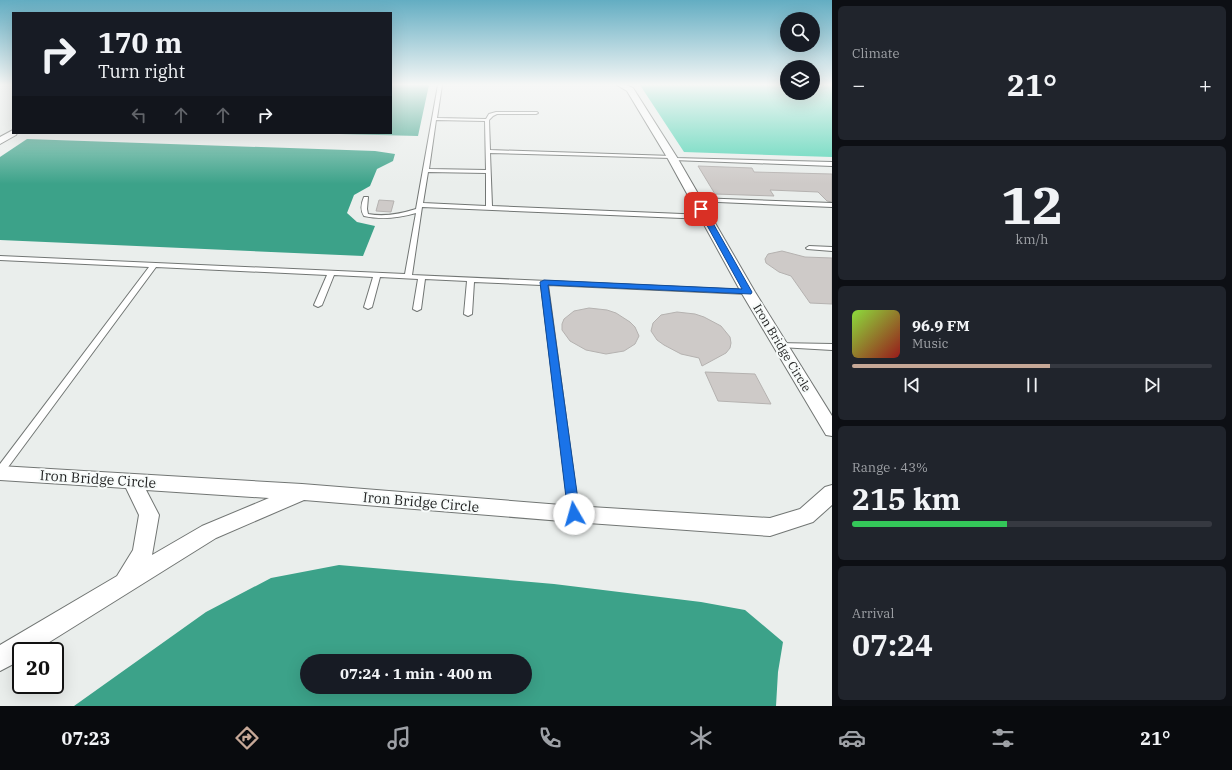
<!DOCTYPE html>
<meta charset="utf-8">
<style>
body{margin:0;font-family:"IBM Plex Serif",serif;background:#20242c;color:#f1f3f6;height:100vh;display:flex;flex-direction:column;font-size:15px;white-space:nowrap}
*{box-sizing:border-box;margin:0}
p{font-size:13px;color:#9ea1a6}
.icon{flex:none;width:22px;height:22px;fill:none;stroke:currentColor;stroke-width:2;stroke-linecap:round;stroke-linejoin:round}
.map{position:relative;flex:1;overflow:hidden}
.details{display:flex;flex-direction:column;gap:6px;padding:6px;background:#0d0f14;width:400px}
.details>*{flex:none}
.hud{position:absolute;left:12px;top:12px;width:380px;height:122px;border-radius:0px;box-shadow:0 4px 16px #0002;background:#171b24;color:#f1f3f6;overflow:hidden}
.fabs{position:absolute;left:780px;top:12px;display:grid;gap:8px}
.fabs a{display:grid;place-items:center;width:40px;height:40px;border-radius:50%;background:#171b24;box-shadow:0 4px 16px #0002;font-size:20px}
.speed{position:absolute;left:12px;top:642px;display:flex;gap:8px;font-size:20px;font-weight:700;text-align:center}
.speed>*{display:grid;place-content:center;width:52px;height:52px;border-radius:50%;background:#171b24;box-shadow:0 4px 16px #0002;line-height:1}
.speed .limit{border:2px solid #111;border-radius:6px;background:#fff;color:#111}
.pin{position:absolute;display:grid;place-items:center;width:34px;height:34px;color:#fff;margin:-17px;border-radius:8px;box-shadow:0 2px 6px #0006}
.me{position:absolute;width:44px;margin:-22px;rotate:353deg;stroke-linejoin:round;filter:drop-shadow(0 0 3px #0008)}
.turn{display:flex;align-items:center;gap:14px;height:84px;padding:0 20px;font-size:18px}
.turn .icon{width:52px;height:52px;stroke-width:2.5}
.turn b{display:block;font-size:28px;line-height:34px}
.lanes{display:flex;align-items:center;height:38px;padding:0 20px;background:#0003;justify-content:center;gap:20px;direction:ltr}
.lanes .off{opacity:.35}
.big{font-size:30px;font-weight:700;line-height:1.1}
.details .card{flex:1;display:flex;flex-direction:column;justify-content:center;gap:6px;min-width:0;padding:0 14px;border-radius:6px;background:#20242c}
.details .dial{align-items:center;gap:0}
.dial b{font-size:52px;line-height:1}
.song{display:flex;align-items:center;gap:12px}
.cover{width:48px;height:48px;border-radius:6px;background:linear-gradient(135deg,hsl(90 70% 55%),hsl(0 70% 35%))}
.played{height:4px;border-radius:2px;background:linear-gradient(90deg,#c6a897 55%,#363941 55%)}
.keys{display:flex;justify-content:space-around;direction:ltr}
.heat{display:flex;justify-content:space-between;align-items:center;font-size:22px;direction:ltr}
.charge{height:6px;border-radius:3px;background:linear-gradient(90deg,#34c759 43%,#363941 0)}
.trip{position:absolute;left:300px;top:654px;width:232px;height:40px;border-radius:20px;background:#171b24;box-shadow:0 4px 16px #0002;font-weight:700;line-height:40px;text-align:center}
.menu{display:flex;height:64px;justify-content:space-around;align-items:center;background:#090b0e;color:#9ea1a6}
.menu .icon{width:28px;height:28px}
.menu .current{color:#c6a897}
.menu b{font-size:18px;color:#f1f3f6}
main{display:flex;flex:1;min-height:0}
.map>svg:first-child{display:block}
.green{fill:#53d4b5}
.water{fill:#3ca289;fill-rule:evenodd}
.building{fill:#cecac8;stroke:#b5b2b0}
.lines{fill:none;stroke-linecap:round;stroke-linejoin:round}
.service-casing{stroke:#727674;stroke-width:2}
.minor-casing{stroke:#727674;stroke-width:2}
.service{fill:#fff;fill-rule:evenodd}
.minor{fill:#fff;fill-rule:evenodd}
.route{fill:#1a73e8;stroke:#114b97}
.labels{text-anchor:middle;stroke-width:4;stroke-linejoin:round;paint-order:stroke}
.street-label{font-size:12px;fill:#242525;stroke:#f7fbfa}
.near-street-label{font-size:14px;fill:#242525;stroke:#f7fbfa}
</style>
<main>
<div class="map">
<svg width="832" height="706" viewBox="0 0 832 706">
<rect width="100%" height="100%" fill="#eaeeec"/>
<!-- green -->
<path class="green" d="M640,85H787V93H813V85H832V157L684,152Z"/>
<!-- water -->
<path class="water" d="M391,85H429L418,136L300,133H391Z
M27,139L375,151L395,154L393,161L377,169L370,186L354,195L347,213L357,222L375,226L363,256L0,240V157Z
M339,565L554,584L701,602L745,610L783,642L778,672L776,706H74L206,612L271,578ZM307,661H525V687H307Z"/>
<!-- building -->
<path class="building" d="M698,166L752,168L754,172L832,174V202L827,201L818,192L770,190L774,196L715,194Z
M379,200L394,201L391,212L376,211Z
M782,251L805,257L832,258V304L810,303L791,276L779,272L766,263L765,259L768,254Z
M589,308L607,310L616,313L630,322L635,327L639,336L635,344L624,351L606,354L586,350L570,341L562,330V324L564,319L574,311Z
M677,312L695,314L704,317L721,326L730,337L731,343L730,348L726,353L702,366L699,358L681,354L664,345L657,340L651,331L653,323L661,315Z
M705,372L755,374L771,404L718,401Z"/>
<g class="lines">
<!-- service casing -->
<g class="service-casing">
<path id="service" d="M438,85H442L437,118L486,119L489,114L496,112H537L538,113L536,114H497L493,116L489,120L490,150L672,156L674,158L832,162V166L673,160L671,158L490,153L492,206L706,215L709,217L706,219L422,207L412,275L748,290L752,292L748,294L548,285L579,514L578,517L574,518L570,517L569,514L541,285L474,282L472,314L468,316L464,314L467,281L425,279L421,309L417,311L413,309L418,279L380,277L372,307L368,309L364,307L373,277L334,275L322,305L318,307L314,305L327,275L156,267L3,474L0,475V464L149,267L0,260V256L405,274L416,213C398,218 382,220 364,216C360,210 361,204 364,197H368L367,209L368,214C385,217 400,214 416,209ZM436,120L485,121L486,170L429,169ZM428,172L486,173V206L423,203Z
M697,198L832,203V207L695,201L694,200Z
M809,246L832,247V251L807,249L806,248Z
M777,343L832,344V350L780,347L776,345Z"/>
</g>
<!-- minor casing -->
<g class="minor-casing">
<path id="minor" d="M617,85H626L633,88L678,159L755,292L832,416V436L826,435L741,292L668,159L627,91Z
M13,130V133H17L16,135L0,144V137Z
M0,466L302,484L574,506L770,518L800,509L825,487L832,485V505L813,522L770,536L574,522L304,500L216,538L35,651H21V660L0,671V645L117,576L133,550L139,515L126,488L0,480ZM146,490L269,498L202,526L152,555L159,515Z"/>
</g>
<!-- service -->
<use href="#service" class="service"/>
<!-- minor -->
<use href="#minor" class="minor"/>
</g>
<!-- sky -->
<linearGradient id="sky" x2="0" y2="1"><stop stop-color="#63adc2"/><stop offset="0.46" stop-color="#f6f7f6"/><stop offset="1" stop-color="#f6f7f6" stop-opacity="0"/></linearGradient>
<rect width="832" height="184" fill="url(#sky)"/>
<!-- route -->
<path class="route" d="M699,207L705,209L752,292L751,294L548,285L580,514L579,518L574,519L570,518L568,514L540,282L544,280L742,289L698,209Z"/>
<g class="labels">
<!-- street labels -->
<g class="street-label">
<text transform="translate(782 348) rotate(59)" y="4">Iron Bridge Circle</text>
</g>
<!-- near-street labels -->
<g class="near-street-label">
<text transform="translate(98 479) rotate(4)" y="5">Iron Bridge Circle</text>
<text transform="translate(421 502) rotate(5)" y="5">Iron Bridge Circle</text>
</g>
</g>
</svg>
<div class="fabs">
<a><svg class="icon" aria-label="search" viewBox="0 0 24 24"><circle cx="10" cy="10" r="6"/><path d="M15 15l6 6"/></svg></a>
<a><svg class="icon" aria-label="layers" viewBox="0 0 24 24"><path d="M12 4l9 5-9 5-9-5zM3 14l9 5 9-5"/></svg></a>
</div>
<div class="speed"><div class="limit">20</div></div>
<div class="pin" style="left:701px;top:209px;background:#d93025"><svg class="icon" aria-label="arrive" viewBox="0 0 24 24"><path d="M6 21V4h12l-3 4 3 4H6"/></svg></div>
<svg class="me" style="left:574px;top:514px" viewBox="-20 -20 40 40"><circle r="19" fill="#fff"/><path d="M0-13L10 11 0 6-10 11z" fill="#1a73e8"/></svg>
<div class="trip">07:24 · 1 min · 400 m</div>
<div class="hud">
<div class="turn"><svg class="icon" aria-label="right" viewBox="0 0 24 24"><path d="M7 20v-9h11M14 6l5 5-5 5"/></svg><div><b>170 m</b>Turn right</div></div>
<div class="lanes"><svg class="icon off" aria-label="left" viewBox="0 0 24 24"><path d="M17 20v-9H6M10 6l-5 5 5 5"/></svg><svg class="icon off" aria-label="ahead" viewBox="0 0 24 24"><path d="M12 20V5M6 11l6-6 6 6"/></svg><svg class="icon off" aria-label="ahead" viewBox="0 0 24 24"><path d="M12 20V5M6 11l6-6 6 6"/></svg><svg class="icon" aria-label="right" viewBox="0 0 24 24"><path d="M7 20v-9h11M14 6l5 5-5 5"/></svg></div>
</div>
</div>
<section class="details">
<div class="card"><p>Climate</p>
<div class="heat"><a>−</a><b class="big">21°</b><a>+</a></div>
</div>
<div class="card dial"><b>12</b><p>km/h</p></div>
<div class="card">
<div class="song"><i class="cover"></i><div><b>96.9 FM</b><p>Music</p></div></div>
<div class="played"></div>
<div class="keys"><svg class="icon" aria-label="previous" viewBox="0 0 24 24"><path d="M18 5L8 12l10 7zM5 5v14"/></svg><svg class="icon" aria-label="pause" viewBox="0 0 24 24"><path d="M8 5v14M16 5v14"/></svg><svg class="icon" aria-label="next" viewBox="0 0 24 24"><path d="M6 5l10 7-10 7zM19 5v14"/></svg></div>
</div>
<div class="card"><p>Range · 43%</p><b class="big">215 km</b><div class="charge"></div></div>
<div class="card"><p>Arrival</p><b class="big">07:24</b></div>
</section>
</main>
<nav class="menu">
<b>07:23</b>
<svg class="icon current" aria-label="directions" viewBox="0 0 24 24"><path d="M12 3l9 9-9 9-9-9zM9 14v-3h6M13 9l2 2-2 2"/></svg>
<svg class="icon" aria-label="music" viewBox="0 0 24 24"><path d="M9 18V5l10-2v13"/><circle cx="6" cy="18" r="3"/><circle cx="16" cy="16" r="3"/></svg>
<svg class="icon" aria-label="phone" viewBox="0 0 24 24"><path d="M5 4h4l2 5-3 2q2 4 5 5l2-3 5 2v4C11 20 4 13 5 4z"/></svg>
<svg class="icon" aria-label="climate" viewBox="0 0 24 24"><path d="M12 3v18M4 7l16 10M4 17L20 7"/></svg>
<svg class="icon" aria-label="car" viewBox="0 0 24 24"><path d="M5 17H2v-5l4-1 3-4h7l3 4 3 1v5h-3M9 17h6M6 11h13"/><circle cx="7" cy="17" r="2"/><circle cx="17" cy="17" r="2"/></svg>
<svg class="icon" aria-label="filters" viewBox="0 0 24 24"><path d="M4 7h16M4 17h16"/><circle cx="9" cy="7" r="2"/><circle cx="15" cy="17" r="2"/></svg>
<b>21°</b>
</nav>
